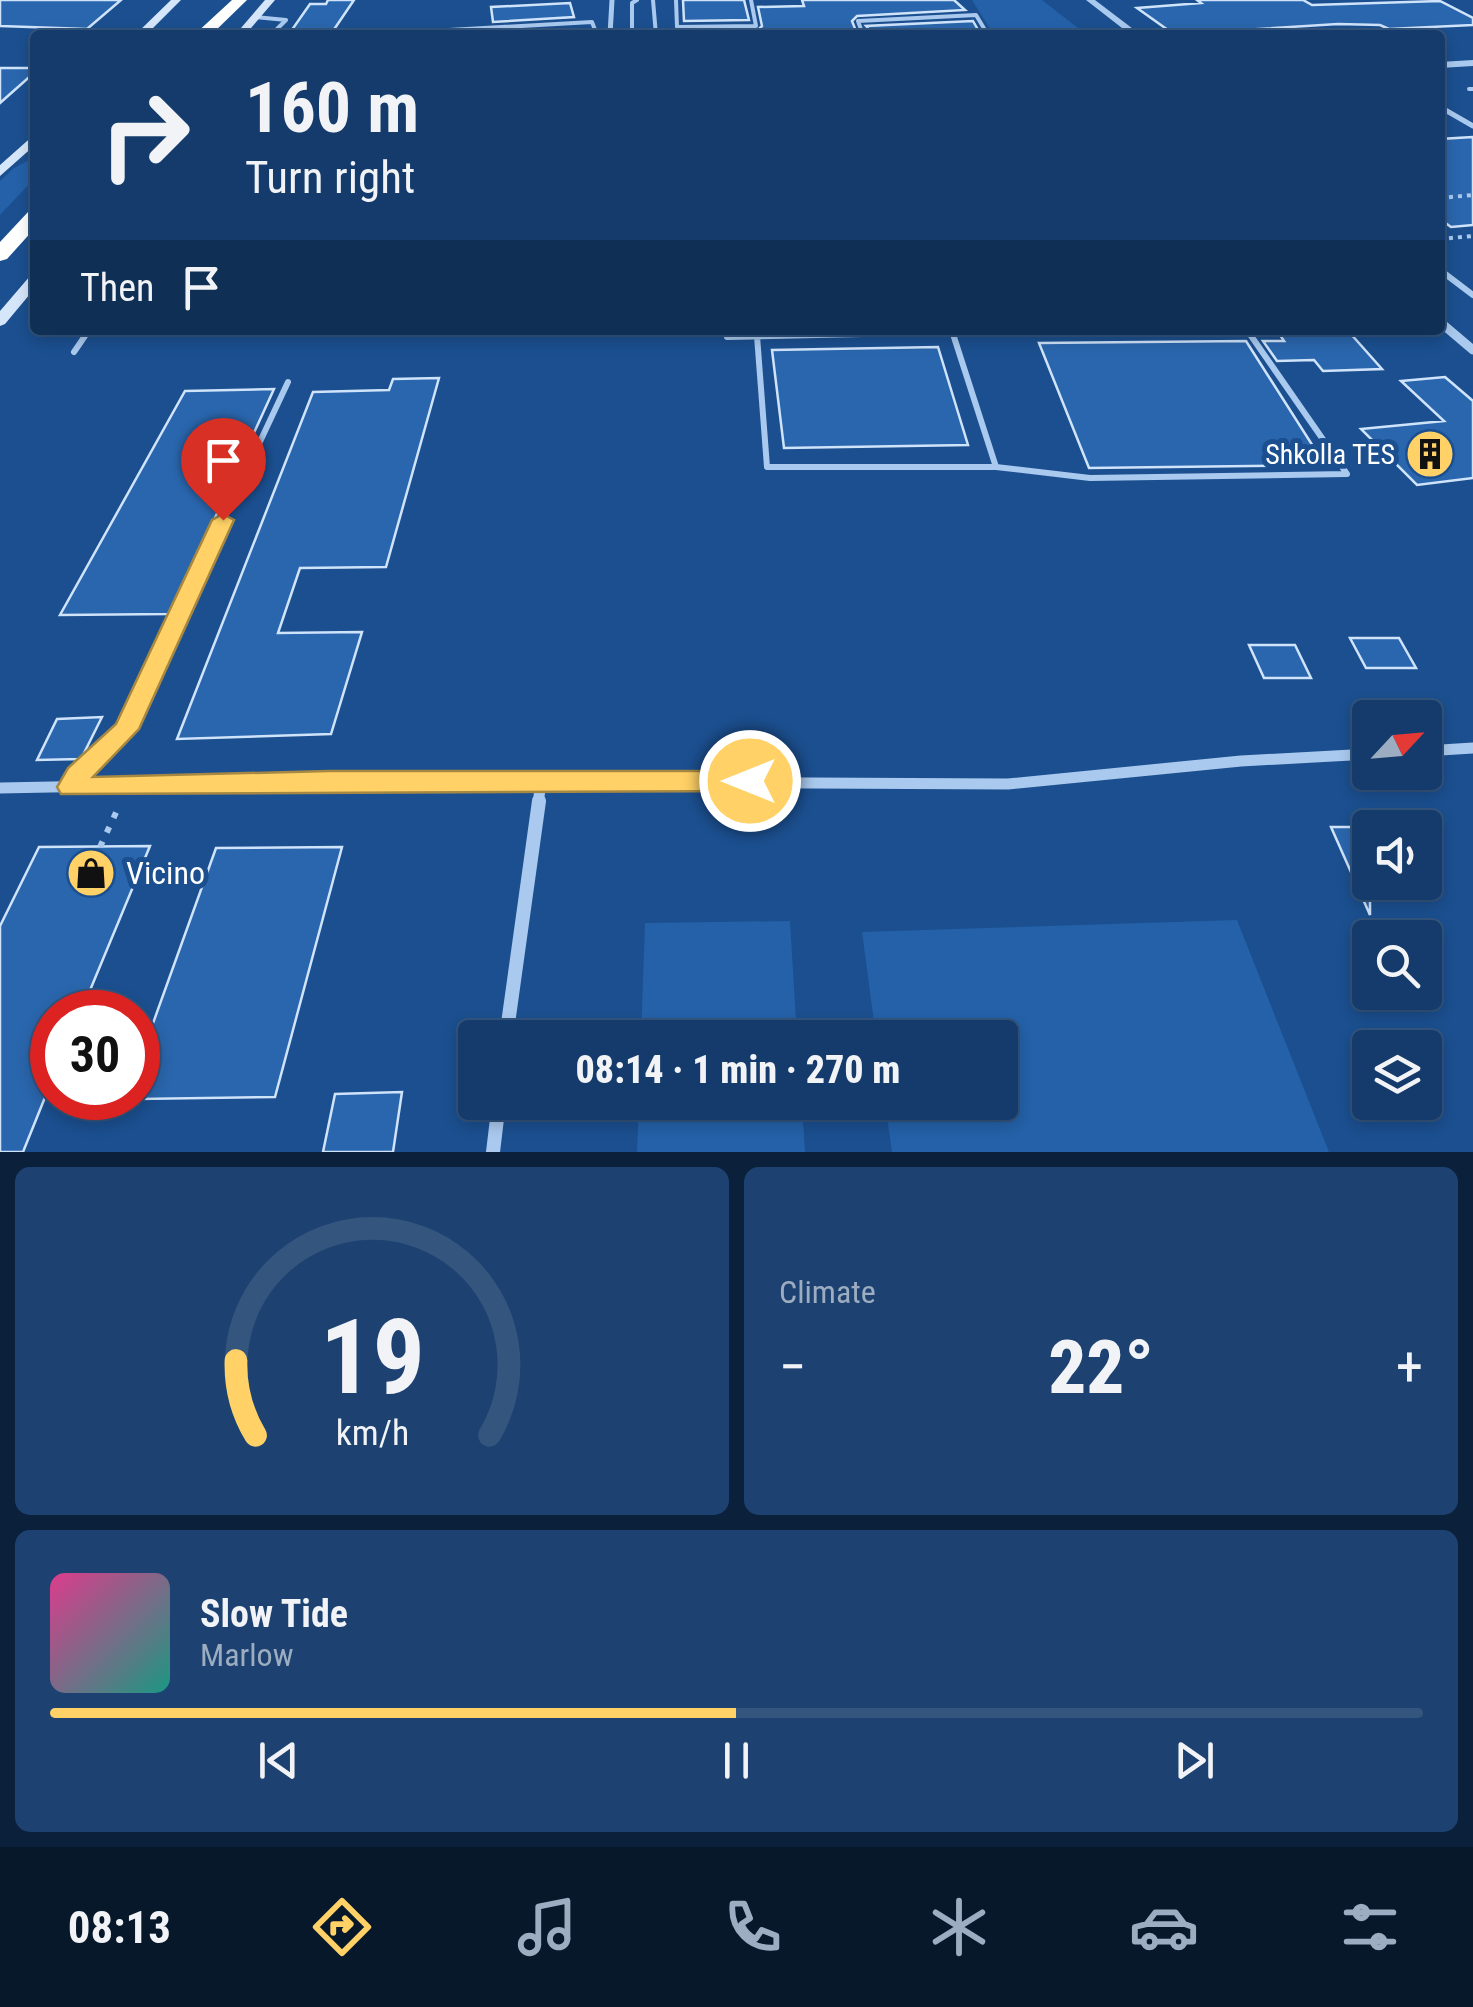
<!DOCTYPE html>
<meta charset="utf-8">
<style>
body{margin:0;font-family:"Roboto Condensed",sans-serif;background:#1d4271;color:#f1f3f6;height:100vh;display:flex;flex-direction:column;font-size:38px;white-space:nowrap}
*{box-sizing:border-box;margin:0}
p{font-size:32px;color:#9dadc1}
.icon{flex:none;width:55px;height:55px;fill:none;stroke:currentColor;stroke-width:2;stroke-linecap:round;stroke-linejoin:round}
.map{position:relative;height:1152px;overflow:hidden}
.side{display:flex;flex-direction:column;gap:15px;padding:15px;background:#0b203b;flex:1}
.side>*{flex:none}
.hud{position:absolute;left:30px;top:30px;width:1415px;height:305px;border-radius:10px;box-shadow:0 5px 15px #0003,0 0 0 2px #33557e;background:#143b6b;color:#f1f3f6;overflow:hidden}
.needle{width:65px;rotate:64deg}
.controls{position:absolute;left:1352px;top:700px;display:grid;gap:20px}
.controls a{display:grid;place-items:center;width:90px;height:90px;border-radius:10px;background:#143b6b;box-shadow:0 5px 15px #0003,0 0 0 2px #33557e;font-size:50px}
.speed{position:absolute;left:30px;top:990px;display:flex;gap:20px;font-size:50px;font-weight:700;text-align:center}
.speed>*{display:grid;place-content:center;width:130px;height:130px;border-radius:50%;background:#143b6b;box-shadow:0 5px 15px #0003,0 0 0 2px #33557e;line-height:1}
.speed .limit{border:15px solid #d22;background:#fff;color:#111}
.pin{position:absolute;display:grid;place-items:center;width:85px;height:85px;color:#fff;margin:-102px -42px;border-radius:50% 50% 50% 0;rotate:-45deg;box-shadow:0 0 10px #0007}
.pin .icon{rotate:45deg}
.me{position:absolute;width:110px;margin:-55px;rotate:270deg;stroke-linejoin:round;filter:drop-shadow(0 0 8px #0008)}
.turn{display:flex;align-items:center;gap:35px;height:210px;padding:0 50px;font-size:45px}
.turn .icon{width:130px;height:130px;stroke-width:2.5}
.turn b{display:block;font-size:70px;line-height:85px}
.then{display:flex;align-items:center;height:95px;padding:0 50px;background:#0003;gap:20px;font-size:38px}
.big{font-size:75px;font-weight:800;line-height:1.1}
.side .card{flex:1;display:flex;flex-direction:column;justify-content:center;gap:15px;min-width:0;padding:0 35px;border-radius:15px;background:#1d4271}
.side .dial{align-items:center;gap:0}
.dial svg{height:260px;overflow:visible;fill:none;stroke:#33557e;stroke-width:7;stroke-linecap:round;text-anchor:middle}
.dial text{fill:#f1f3f6;stroke:none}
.song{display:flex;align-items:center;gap:30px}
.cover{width:120px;height:120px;border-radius:15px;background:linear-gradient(135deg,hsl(330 70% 55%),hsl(170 70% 35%))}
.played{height:10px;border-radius:5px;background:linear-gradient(90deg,#ffd166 50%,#33557e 50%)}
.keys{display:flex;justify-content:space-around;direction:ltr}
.heat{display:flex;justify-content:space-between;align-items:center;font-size:55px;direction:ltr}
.side .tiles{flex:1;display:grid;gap:15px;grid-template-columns:1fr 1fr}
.card:last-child{grid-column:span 2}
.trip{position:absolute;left:458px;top:1020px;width:560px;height:100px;border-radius:10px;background:#143b6b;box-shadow:0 5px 15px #0003,0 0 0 2px #33557e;font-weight:800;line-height:100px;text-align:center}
.menu{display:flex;height:160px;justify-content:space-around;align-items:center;background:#08182b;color:#9dadc1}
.menu .icon{width:70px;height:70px}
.menu .current{color:#ffd166}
.menu b{font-size:45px;color:#f1f3f6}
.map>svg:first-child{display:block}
.green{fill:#2461a8}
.building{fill:#2a66ad;stroke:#cfe3fa;stroke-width:2.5}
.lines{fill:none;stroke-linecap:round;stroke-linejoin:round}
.path-far1{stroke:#a9c9ee;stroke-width:4;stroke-dasharray:4 5;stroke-linecap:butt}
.path{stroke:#a9c9ee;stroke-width:6;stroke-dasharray:6 10;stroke-linecap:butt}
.service-far2{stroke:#a9c9ee;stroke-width:4}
.service-far1{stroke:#a9c9ee;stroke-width:6}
.service{stroke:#a9c9ee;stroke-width:8}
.minor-far4{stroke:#a9c9ee;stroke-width:5}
.minor-far3{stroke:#a9c9ee;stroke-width:6}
.minor-far2{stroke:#a9c9ee;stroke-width:9}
.minor-far1{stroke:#a9c9ee;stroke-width:11}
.minor{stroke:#a9c9ee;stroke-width:14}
.tertiary{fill:#a9c9ee;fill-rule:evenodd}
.secondary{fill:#d6e6fa;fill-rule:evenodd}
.motorway{fill:#fff;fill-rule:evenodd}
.route{fill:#ffd166;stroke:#a68842;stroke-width:2.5}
.labels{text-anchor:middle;stroke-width:10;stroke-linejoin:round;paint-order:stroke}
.poi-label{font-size:28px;fill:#fff;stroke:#1b4f8f;text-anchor:end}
.near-poi-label{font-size:32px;fill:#fff;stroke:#1b4f8f;text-anchor:start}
</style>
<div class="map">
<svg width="1473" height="1152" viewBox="0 0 1473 1152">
<rect width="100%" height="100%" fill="#1b4f8f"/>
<!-- green -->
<path class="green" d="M972,0H1042L1087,35H994Z
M35,157V178L0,215V181L14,168Z
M1237,920L1329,1152H892L885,1103L1000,1102V1038L876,1037L862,932Z
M790,921L797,1037H641L645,923Z
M639,1103H802L805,1152H637Z"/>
<!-- building -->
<path class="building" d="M0,0H121L87,29L0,26Z
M328,0H354L333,31L289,34L310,4H326Z
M683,0H744L749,20L684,21Z
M802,0H954L965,10L857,16L852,21L856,31L685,35L757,31L762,26L758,7L804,6Z
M1197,0H1303L1312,5L1440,1L1473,18V25L1389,29L1380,25L1338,24L1259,29L1269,35H1175L1137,8L1201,3Z
M570,3L574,17L493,22L491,7Z
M973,21L981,35H874L866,26Z
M0,68H35V72L0,103Z
M1473,137V225L1451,227L1440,219V139Z
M1350,333L1382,369L1323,371L1314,360L1277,361L1263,341H1284L1280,335Z
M1246,341L1325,465L1089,468L1039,343Z
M938,347L968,445L784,448L772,350Z
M1445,377L1473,401V478L1417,485L1361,429L1444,421L1401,381Z
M439,378L386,567L300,568L278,633L362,632L331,734L177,739L313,392L389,390L393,379Z
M274,389L171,614L60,615L185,391Z
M1350,638H1399L1416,668H1366Z
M1249,645H1295L1311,678H1264Z
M102,717L81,759L37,760L57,719Z
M1331,827H1360L1370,849V915Z
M150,846L81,1012H52V1080L23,1152H0V926L39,847Z
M342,847L275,1097L138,1099V1065L216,848Z
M402,1092L393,1152H323L335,1094Z"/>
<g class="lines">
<!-- path-far1 -->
<path class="path-far1" d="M1440,198L1473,195
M1440,239L1473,236"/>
<!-- path -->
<path class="path" d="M100,847L120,804"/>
<!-- service-far2 -->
<path class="service-far2" d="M653,0L656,35
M676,0L677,27L756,26L751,0
M255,17L286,20L271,35
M361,35L592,22L597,35
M632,35V3L637,0
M863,35L858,21L976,15L988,35
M1469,89H1473"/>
<!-- service-far1 -->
<path class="service-far1" d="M727,330V337L952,332
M757,336L767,467H996L1090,478L1347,474L1247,330
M74,352L89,330
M996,467L953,334L1051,330
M220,527L288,382"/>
<!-- service -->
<path class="service" d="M71,787L77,775L126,729L221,525"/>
<!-- minor-far4 -->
<path class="minor-far4" d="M610,35L612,0
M1440,107L1473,126"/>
<!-- minor-far3 -->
<path class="minor-far3" d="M1440,270L1473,295"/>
<!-- minor-far2 -->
<path class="minor-far2" d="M1440,322L1473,350"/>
<!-- minor-far1 -->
<path class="minor-far1" d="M1425,751L1473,748
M0,788L359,781L1008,784L1241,761L1370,754
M538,803L541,783"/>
<!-- minor -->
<path class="minor" d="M506,1038L539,801
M493,1152L499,1102"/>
<!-- tertiary -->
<path class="tertiary" d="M1086,0H1095L1141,35H1131Z
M1473,60V66L1440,68V62Z"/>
<!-- secondary -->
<path class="secondary" d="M171,0H181L146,35H135Z
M265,0H275L245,35H235Z
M35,134V145L0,176V165Z
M35,275V288L5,324L0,326V311L30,276Z"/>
<!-- motorway -->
<path class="motorway" d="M232,0H247L211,35H194Z
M35,210V228L7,259L0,261V242L28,212Z"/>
</g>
<!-- route -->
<path class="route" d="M223,514L234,520L139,729L93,777L328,771H750L760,774L764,781L760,788L750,791L61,794L57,787L68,768L116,724L212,520Z"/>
<!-- icons -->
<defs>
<g id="building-disc" transform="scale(2.5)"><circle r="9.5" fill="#ffd166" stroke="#1b4f8f"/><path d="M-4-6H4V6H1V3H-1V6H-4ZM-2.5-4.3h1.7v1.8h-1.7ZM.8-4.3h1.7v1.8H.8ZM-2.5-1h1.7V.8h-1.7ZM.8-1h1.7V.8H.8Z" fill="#111"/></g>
<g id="shop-disc" transform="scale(2.5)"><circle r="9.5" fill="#ffd166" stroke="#1b4f8f"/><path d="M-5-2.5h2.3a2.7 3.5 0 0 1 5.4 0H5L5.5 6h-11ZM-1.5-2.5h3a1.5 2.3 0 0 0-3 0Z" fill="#111"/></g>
</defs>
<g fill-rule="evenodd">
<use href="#building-disc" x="1430" y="454"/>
<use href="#shop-disc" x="91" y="873"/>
</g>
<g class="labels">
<!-- poi labels -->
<g class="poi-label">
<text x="1395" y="464">Shkolla TES</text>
</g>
<!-- near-poi labels -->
<g class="near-poi-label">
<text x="126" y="884">Vicino</text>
</g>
</g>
</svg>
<div class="controls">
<a><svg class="needle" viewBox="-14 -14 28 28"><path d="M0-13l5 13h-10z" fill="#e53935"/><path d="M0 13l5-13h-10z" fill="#9dadc1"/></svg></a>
<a><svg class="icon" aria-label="sound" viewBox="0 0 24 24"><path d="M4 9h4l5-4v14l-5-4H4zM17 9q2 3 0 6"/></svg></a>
<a><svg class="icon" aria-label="search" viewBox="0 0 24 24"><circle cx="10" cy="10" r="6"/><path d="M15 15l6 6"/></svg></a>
<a><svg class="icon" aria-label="layers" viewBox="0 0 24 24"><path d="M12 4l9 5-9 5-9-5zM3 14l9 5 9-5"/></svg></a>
</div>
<div class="speed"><div class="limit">30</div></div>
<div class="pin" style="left:223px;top:520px;background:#d93025"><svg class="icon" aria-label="arrive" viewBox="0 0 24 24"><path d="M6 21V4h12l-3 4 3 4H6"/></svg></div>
<svg class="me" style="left:750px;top:781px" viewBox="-20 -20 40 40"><circle r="17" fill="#ffd166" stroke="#fff" stroke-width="3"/><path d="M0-11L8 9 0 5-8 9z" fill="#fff"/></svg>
<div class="trip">08:14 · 1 min · 270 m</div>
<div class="hud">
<div class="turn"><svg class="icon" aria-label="right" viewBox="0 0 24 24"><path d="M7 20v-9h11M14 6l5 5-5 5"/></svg><div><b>160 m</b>Turn right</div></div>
<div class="then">Then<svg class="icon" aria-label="arrive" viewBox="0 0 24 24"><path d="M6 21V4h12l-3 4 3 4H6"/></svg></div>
</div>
</div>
<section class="side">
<div class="tiles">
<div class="card dial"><svg viewBox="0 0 100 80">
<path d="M14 69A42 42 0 1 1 86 69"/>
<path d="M14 69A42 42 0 0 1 8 46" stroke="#ffd166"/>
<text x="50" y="56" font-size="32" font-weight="700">19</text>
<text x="50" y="72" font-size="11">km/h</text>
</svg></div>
<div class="card"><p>Climate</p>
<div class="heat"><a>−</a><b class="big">22°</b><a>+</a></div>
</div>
<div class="card">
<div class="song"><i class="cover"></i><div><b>Slow Tide</b><p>Marlow</p></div></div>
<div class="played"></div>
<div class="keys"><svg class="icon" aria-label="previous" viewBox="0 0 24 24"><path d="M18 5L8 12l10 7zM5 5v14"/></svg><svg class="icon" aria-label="pause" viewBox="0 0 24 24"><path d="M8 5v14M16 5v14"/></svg><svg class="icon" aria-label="next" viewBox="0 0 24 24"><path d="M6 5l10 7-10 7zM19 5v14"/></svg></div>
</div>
</div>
</section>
<nav class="menu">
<b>08:13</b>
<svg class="icon current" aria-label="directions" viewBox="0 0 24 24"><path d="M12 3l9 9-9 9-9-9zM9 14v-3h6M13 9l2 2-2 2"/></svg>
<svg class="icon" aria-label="music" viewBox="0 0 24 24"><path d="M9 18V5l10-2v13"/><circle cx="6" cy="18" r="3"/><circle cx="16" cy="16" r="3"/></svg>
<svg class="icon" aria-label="phone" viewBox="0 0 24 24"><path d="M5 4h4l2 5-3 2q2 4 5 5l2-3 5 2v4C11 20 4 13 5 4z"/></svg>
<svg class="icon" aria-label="climate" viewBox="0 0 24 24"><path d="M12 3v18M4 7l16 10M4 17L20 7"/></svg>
<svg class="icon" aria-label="car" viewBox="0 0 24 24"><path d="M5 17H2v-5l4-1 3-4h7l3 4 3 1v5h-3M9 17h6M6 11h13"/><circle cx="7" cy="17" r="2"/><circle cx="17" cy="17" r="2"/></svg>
<svg class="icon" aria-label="filters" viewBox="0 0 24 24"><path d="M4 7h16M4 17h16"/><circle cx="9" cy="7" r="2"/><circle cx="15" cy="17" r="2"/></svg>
</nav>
